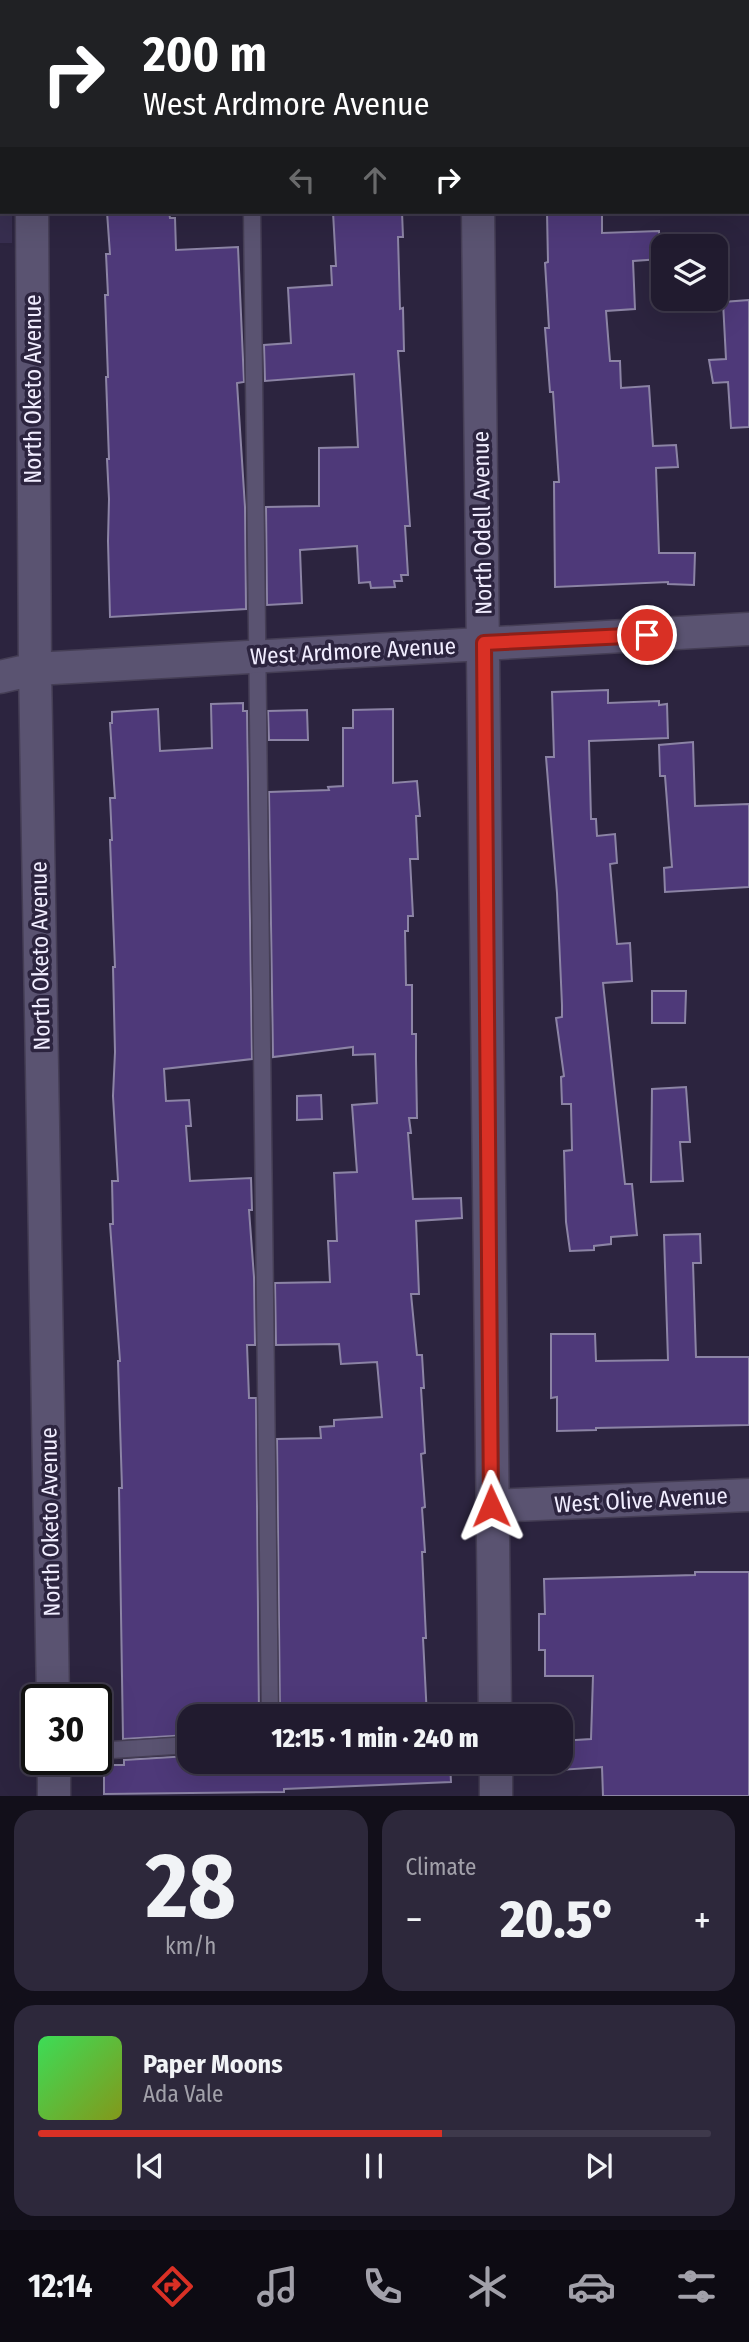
<!DOCTYPE html>
<meta charset="utf-8">
<style>
body{margin:0;font-family:"Fira Sans Condensed",sans-serif;background:#2d283b;color:#f1f3f6;height:100vh;display:flex;flex-direction:column;font-size:26px;white-space:nowrap}
*{box-sizing:border-box;margin:0}
p{font-size:23px;color:#a2a1aa}
.icon{flex:none;width:38px;height:38px;fill:none;stroke:currentColor;stroke-width:2;stroke-linecap:round;stroke-linejoin:round}
.map{position:relative;height:1796px;overflow:hidden}
.panel{display:flex;flex-direction:column;gap:14px;padding:14px;background:#120f1a;flex:1}
.panel>*{flex:none}
.hud{position:absolute;left:0px;top:0px;width:749px;height:214px;box-shadow:0 7px 28px #0002,0 0 0 2px #3e394b;background:#202124;color:#fff;overflow:hidden}
.tools{position:absolute;left:651px;top:234px;display:grid;gap:14px}
.tools a{display:grid;place-items:center;width:77px;height:77px;border-radius:14px;background:#211b2f;box-shadow:0 7px 28px #0002,0 0 0 2px #3e394b;font-size:35px}
.speed{position:absolute;left:21px;top:1684px;display:flex;gap:14px;font-size:35px;font-weight:700;text-align:center}
.speed>*{display:grid;place-content:center;width:91px;height:91px;border-radius:50%;background:#211b2f;box-shadow:0 7px 28px #0002,0 0 0 2px #3e394b;line-height:1}
.speed .limit{border:4px solid #111;border-radius:10px;background:#fff;color:#111}
.pin{position:absolute;display:grid;place-items:center;width:60px;height:60px;color:#fff;margin:-30px;border:4px solid #fff;border-radius:50%;box-shadow:0 2px 7px #0007}
.me{position:absolute;width:77px;margin:-38px;rotate:359deg;stroke-linejoin:round;filter:drop-shadow(0 0 5px #0008)}
.turn{display:flex;align-items:center;gap:24px;height:147px;padding:0 28px;font-size:32px}
.turn .icon{width:91px;height:91px;stroke-width:2.5}
.turn b{display:block;font-size:49px;line-height:60px}
.lanes{display:flex;align-items:center;height:66px;padding:0 28px;background:#0003;justify-content:center;gap:35px;direction:ltr}
.lanes .off{opacity:.35}
.big{font-size:52px;font-weight:800;line-height:1.1}
.panel .card{flex:1;display:flex;flex-direction:column;justify-content:center;gap:10px;min-width:0;padding:0 24px;border-radius:21px;background:#2d283b}
.panel .dial{align-items:center;gap:0}
.dial b{font-size:91px;line-height:1}
.song{display:flex;align-items:center;gap:21px}
.cover{width:84px;height:84px;border-radius:10px;background:linear-gradient(135deg,hsl(130 70% 55%),hsl(70 70% 35%))}
.played{height:7px;border-radius:4px;background:linear-gradient(90deg,#d93025 60%,#3e394b 60%)}
.keys{display:flex;justify-content:space-around;direction:ltr}
.heat{display:flex;justify-content:space-between;align-items:center;font-size:38px;direction:ltr}
.panel .tiles{flex:1;display:grid;gap:14px;grid-template-columns:1fr 1fr}
.card:last-child{grid-column:span 2}
.trip{position:absolute;left:177px;top:1704px;width:396px;height:70px;border-radius:21px;background:#211b2f;box-shadow:0 7px 28px #0002,0 0 0 2px #3e394b;font-weight:800;line-height:70px;text-align:center}
.menu{display:flex;height:112px;justify-content:space-around;align-items:center;background:#0d0b13;color:#a2a1aa}
.menu .icon{width:49px;height:49px}
.menu .on{color:#d93025}
.menu b{font-size:32px;color:#f1f3f6}
.map>svg:first-child{display:block}
.built{fill:#372e4f}
.building{fill:#4e3979;stroke:#8c84a5;stroke-width:2}
.lines{fill:none;stroke-linecap:round;stroke-linejoin:round}
.service-casing{stroke:#453e55;stroke-width:19}
.minor-casing{stroke:#453e55;stroke-width:35}
.service{stroke:#5a5371;stroke-width:16}
.minor{stroke:#5a5371;stroke-width:32}
.route-casing{stroke:#8d1f18;stroke-width:18}
.route{stroke:#d93025;stroke-width:12}
.labels{text-anchor:middle;stroke-width:7;stroke-linejoin:round;paint-order:stroke}
.street-label{font-size:23px;fill:#f1edff;stroke:#2c243f}
</style>
<div class="map">
<svg width="749" height="1796" viewBox="0 0 749 1796">
<rect width="100%" height="100%" fill="#2c243f"/>
<!-- built -->
<path class="built" d="M0,0H10L2,2V212H12V243H0Z"/>
<!-- building -->
<path class="building" d="M107,212H169L170,218H175L176,250L238,247L244,382L237,383L245,507L246,609L110,617L108,541L109,499L107,459H109L106,377H108L105,295H108L106,254H110Z
M333,212H402L403,237H398L400,309L403,308L404,351H398L410,526H405L408,575H401L402,581H394L395,587L371,588L370,582L359,583L357,546L300,550L302,603L267,605L266,507L319,506V448L358,447L354,374L265,381L264,345L291,343L288,288L332,285L331,266H336Z
M547,212H602V233L659,231L661,259L633,261L635,309L606,311L610,361H620L621,388L649,386L653,446L676,445L678,467L656,468L659,553H695L694,585L668,584V582L555,587L554,482H559L553,392H550L545,328H549L545,263L548,262Z
M749,300V427L731,428L728,382L713,383L709,360L726,359L723,302Z
M608,690V703L659,701V705L667,704L668,738L589,741L591,819H596L597,836L615,834L617,863L610,864L617,944L630,943L632,981L603,983L625,1184H632L637,1235L611,1237V1244L594,1246V1250L570,1251L566,1222L564,1151L572,1150L571,1104H562L561,1077L564,1076L556,1018L562,1017V1005L557,893L546,757H554L552,692Z
M243,703V711H247L252,1059L164,1069L166,1101L189,1100L191,1126H186L190,1181L251,1178L252,1210H249L254,1277L255,1345H247L249,1398H256L259,1717H189V1735L123,1739L119,1488H122L118,1361H120L110,1224H113L112,1181H118L113,1096L115,1052L113,967H115L110,840H112L110,798H115L110,723H112V712L158,709L160,751L212,748L211,704Z
M393,709V783L417,781L420,816H416L418,859H410L413,916H408V931H405L406,985H412V1034H416V1060L417,1118H409L411,1133H408L413,1199L461,1198L462,1218L416,1221L419,1294H411L417,1355H422L424,1388H421L425,1453L421,1454L425,1507L422,1508L425,1552H422L426,1638H423L427,1717H280L277,1439L321,1438L320,1427L334,1426V1420L382,1417L377,1362L341,1364L339,1344L276,1345L275,1283L330,1282L328,1241H337L334,1173L357,1172L352,1105L377,1103L375,1054L353,1055V1047L273,1057L269,792L329,790L328,787L343,786V728H353V710Z
M307,710L308,740H269L268,711Z
M693,742L695,806L749,804V887L665,892L664,868L672,867L665,776H660L659,745Z
M652,991H686L685,1023H652Z
M686,1087L690,1142H680L683,1181L651,1182L652,1089Z
M321,1095L322,1119L297,1120V1096Z
M700,1234L701,1263H693L696,1357H749V1425L596,1428V1430L557,1431V1397L551,1398V1334H595L596,1361L668,1360L664,1235Z
M695,1572H749V1796H603L602,1767L560,1770V1741L591,1739L593,1676H545V1650H539V1614H545L544,1579L695,1575Z
M189,1756V1764L450,1762L451,1782L284,1789V1792L104,1794V1765H124V1760Z"/>
<g class="lines">
<!-- service casing -->
<g class="service-casing">
<path id="service" d="M249,0V2
M252,212L270,1717
M96,1751L189,1745"/>
</g>
<!-- minor casing -->
<g class="minor-casing">
<path id="minor" d="M31,0V2
M475,0V2
M32,212L35,669L53,1699
M478,212L495,1717
M0,677L35,669L749,629
M491,1506L749,1495
M54,1759V1796
M496,1762V1796"/>
</g>
<!-- service -->
<use href="#service" class="service"/>
<!-- minor -->
<use href="#minor" class="minor"/>
</g>
<g class="lines">
<!-- route casing -->
<g class="route-casing">
<path id="route" d="M491,1506L484,643L647,635"/>
</g>
<!-- route -->
<use href="#route" class="route"/>
</g>
<g class="labels">
<!-- street labels -->
<g class="street-label">
<text transform="translate(33 389) rotate(-90)" y="8">North Oketo Avenue</text>
<text transform="translate(482 523) rotate(-91)" y="8">North Odell Avenue</text>
<text transform="translate(353 651) rotate(-3)" y="8">West Ardmore Avenue</text>
<text transform="translate(40 956) rotate(-91)" y="8">North Oketo Avenue</text>
<text transform="translate(641 1500) rotate(-3)" y="8">West Olive Avenue</text>
<text transform="translate(50 1522) rotate(-91)" y="8">North Oketo Avenue</text>
</g>
</g>
</svg>
<div class="tools">
<a><svg class="icon" aria-label="layers" viewBox="0 0 24 24"><path d="M12 4l9 5-9 5-9-5zM3 14l9 5 9-5"/></svg></a>
</div>
<div class="speed"><div class="limit">30</div></div>
<div class="pin" style="left:647px;top:635px;background:#d93025"><svg class="icon" aria-label="arrive" viewBox="0 0 24 24"><path d="M6 21V4h12l-3 4 3 4H6"/></svg></div>
<svg class="me" style="left:491px;top:1506px" viewBox="-20 -20 40 40"><path d="M0-17L14 15 0 8-14 15z" fill="#d93025" stroke="#fff" stroke-width="4"/></svg>
<div class="trip">12:15 · 1 min · 240 m</div>
<div class="hud">
<div class="turn"><svg class="icon" aria-label="right" viewBox="0 0 24 24"><path d="M7 20v-9h11M14 6l5 5-5 5"/></svg><div><b>200 m</b>West Ardmore Avenue</div></div>
<div class="lanes"><svg class="icon off" aria-label="left" viewBox="0 0 24 24"><path d="M17 20v-9H6M10 6l-5 5 5 5"/></svg><svg class="icon off" aria-label="ahead" viewBox="0 0 24 24"><path d="M12 20V5M6 11l6-6 6 6"/></svg><svg class="icon" aria-label="right" viewBox="0 0 24 24"><path d="M7 20v-9h11M14 6l5 5-5 5"/></svg></div>
</div>
</div>
<section class="panel">
<div class="tiles">
<div class="card dial"><b>28</b><p>km/h</p></div>
<div class="card"><p>Climate</p>
<div class="heat"><a>−</a><b class="big">20.5°</b><a>+</a></div>
</div>
<div class="card">
<div class="song"><i class="cover"></i><div><b>Paper Moons</b><p>Ada Vale</p></div></div>
<div class="played"></div>
<div class="keys"><svg class="icon" aria-label="previous" viewBox="0 0 24 24"><path d="M18 5L8 12l10 7zM5 5v14"/></svg><svg class="icon" aria-label="pause" viewBox="0 0 24 24"><path d="M8 5v14M16 5v14"/></svg><svg class="icon" aria-label="next" viewBox="0 0 24 24"><path d="M6 5l10 7-10 7zM19 5v14"/></svg></div>
</div>
</div>
</section>
<nav class="menu">
<b>12:14</b>
<svg class="icon on" aria-label="directions" viewBox="0 0 24 24"><path d="M12 3l9 9-9 9-9-9zM9 14v-3h6M13 9l2 2-2 2"/></svg>
<svg class="icon" aria-label="music" viewBox="0 0 24 24"><path d="M9 18V5l10-2v13"/><circle cx="6" cy="18" r="3"/><circle cx="16" cy="16" r="3"/></svg>
<svg class="icon" aria-label="phone" viewBox="0 0 24 24"><path d="M5 4h4l2 5-3 2q2 4 5 5l2-3 5 2v4C11 20 4 13 5 4z"/></svg>
<svg class="icon" aria-label="climate" viewBox="0 0 24 24"><path d="M12 3v18M4 7l16 10M4 17L20 7"/></svg>
<svg class="icon" aria-label="car" viewBox="0 0 24 24"><path d="M5 17H2v-5l4-1 3-4h7l3 4 3 1v5h-3M9 17h6M6 11h13"/><circle cx="7" cy="17" r="2"/><circle cx="17" cy="17" r="2"/></svg>
<svg class="icon" aria-label="filters" viewBox="0 0 24 24"><path d="M4 7h16M4 17h16"/><circle cx="9" cy="7" r="2"/><circle cx="15" cy="17" r="2"/></svg>
</nav>
